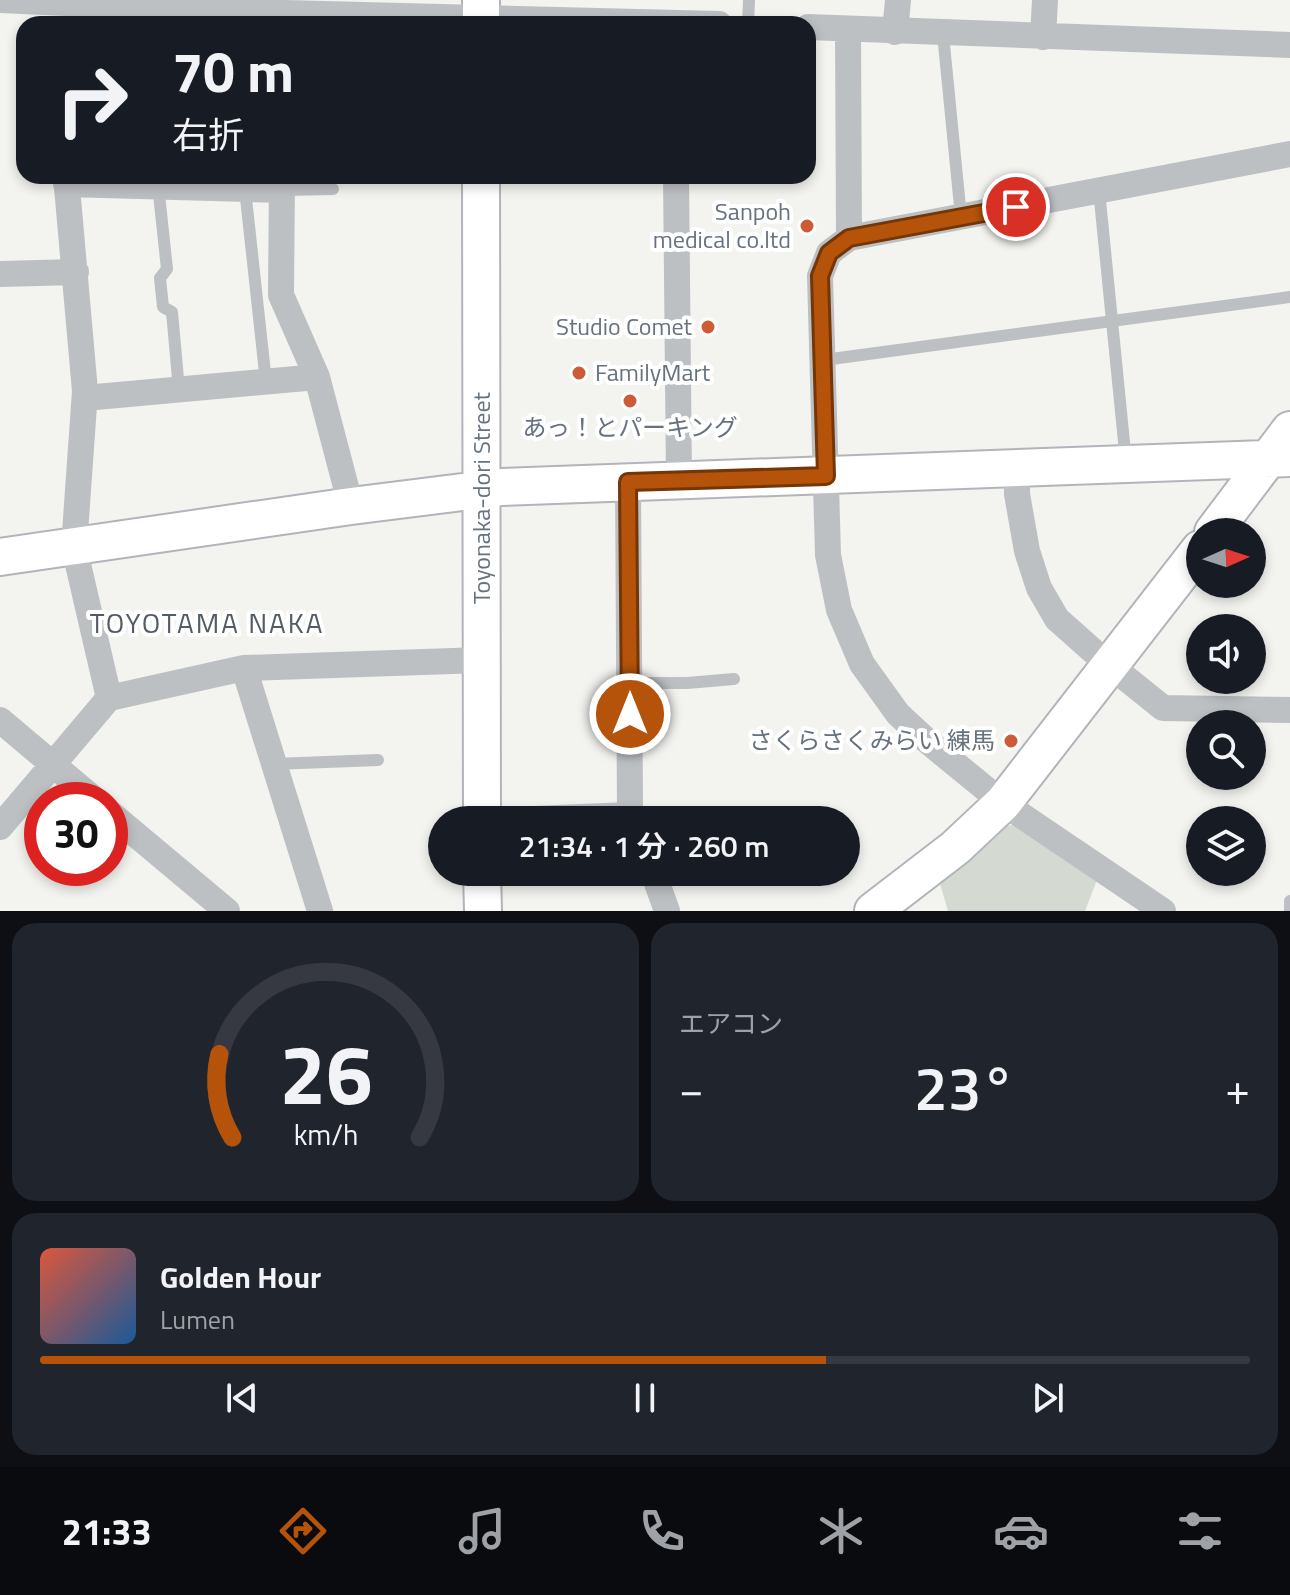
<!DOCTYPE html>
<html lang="ja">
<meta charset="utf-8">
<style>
body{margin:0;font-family:"Titillium Web","Noto Sans JP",sans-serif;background:#20242c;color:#f1f3f6;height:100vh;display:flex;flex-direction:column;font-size:30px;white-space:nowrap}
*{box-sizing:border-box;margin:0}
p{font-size:26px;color:#9ea1a6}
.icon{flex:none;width:44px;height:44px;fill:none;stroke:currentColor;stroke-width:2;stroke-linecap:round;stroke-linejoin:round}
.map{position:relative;height:911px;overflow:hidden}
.panel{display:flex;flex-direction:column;gap:12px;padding:12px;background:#0d0f14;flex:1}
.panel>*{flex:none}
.hud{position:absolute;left:16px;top:16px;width:800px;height:168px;border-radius:24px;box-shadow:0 4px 12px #0003;background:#171b24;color:#f1f3f6;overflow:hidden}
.needle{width:52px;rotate:87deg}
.buttons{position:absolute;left:1186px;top:518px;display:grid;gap:16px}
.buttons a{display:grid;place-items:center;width:80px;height:80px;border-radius:50%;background:#171b24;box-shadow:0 4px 12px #0003;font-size:40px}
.speed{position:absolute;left:24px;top:782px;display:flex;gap:16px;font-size:40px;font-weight:700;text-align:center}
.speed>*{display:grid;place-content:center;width:104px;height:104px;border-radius:50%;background:#171b24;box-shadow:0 4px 12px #0003;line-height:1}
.speed .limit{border:12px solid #d22;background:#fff;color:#111}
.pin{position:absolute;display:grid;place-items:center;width:68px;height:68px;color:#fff;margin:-34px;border:4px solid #fff;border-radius:50%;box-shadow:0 2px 8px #0007}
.me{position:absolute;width:88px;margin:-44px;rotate:0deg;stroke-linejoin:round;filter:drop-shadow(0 0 6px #0008)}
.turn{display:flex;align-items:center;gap:28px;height:168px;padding:0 24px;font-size:36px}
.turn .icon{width:104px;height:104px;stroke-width:2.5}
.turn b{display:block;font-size:56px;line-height:68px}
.big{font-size:60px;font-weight:600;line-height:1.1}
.panel .tile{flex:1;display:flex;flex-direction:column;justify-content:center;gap:12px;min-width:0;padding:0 28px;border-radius:24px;background:#20242c}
.panel .dial{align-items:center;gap:0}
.dial svg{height:208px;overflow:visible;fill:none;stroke:#363941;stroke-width:7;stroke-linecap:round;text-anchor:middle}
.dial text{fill:#f1f3f6;stroke:none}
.song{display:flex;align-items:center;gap:24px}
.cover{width:96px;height:96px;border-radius:12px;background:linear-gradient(135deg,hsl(10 70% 55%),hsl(210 70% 35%))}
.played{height:8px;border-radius:4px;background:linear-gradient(90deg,#b45309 65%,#363941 65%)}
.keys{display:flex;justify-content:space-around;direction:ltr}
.heat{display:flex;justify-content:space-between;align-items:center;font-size:44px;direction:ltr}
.panel .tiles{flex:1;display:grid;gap:12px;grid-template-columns:1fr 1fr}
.tile:last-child{grid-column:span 2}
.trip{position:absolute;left:428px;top:806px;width:432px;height:80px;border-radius:40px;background:#171b24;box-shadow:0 4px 12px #0003;font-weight:600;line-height:80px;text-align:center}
.tabs{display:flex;height:128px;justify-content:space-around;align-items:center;background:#090b0e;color:#9ea1a6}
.tabs .icon{width:56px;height:56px}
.tabs .selected{color:#b45309}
.tabs b{font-size:36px;color:#f1f3f6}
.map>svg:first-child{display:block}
.green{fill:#d4d9d1}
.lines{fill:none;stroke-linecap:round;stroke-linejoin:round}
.secondary-casing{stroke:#b1b5b9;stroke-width:40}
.lane{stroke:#bdc0c3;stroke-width:12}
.street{stroke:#bdc0c3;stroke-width:26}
.secondary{stroke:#fff;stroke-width:36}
.route-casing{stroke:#753606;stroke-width:20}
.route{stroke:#b45309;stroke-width:14}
.poi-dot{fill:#cd5b35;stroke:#fff;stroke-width:3}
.labels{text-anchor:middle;stroke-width:8;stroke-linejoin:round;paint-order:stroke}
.poi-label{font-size:24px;fill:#66727d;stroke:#fff;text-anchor:end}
.street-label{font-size:24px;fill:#66727d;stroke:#fff}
.quarter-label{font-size:28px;letter-spacing:2px;fill:#535c63;stroke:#fff}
</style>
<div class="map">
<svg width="1290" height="911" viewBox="0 0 1290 911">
<rect width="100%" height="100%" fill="#f3f3f0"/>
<!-- green -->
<path class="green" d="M1015,825L1097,880L1085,911H948L939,880L1002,826Z"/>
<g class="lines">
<!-- secondary casing -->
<g class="secondary-casing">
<path id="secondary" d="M481,0V24
M481,176L482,820
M1213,532L1290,430
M0,557L351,506L502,487L1290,458
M482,872L483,911
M873,911L955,848L1003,803L1200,549"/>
</g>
<!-- lane -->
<path class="lane" d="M748,24L749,0
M943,34L961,217
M158,185L167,269L160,278L163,307L172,312L179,390
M245,189L266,382
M282,190L333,189
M1099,190L1126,462
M824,360L1290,297
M630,683H687L734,679
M274,764L378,760
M485,814L630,808
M1290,911V901"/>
<!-- street -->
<path class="street" d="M0,0L285,13L719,24
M808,27L1290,45
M848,29L849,238
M895,32L898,0
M1043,37L1045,0
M66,176L85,391L74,547L109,698
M282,176L281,295L317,377L351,506
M676,176L679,480
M66,184L282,190
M0,274L76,272
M85,398L317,377
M1017,469V494L1027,551L1039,588L1057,619L1102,659L1163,708L1290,710
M628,482L630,808L633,820
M244,668L320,911
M0,720L95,800
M110,813L227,911
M0,827L109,698L244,668L482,660
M653,872L667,911
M1163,911L1003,803L926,740L898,714L862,664L839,610L828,555L820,276L829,253L849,238L1290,154"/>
<!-- secondary -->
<use href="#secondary" class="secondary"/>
</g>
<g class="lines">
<!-- route casing -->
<g class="route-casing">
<path id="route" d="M630,714L628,482L826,476L820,276L829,253L849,238L1016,207"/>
</g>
<!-- route -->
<use href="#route" class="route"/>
</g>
<!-- markers -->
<g class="poi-dot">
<circle cx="807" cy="226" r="8"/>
<circle cx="708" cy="327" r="8"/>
<circle cx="579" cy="373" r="8"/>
<circle cx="630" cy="401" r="8"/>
<circle cx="1011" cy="741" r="8"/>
</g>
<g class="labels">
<!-- poi labels -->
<g class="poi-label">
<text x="791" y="220">Sanpoh<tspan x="791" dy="28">medical co.ltd</tspan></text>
<text x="692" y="335">Studio Comet</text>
<text x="595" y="381" text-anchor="start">FamilyMart</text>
<text x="630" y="436" text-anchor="middle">あっ！とパーキング</text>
<text x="995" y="749">さくらさくみらい 練馬</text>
</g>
<!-- street labels -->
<g class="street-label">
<text transform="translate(482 498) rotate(-90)" y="8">Toyonaka-dori Street</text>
</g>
<!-- quarter labels -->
<g class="quarter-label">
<text x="207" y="633">TOYOTAMA NAKA</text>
</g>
</g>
</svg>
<div class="buttons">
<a><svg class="needle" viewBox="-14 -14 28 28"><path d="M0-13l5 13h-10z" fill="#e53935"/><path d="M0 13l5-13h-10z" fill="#9ea1a6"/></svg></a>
<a><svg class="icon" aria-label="sound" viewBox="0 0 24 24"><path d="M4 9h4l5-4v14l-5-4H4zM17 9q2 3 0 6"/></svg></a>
<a><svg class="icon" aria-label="search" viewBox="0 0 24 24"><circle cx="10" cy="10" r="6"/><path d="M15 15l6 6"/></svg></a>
<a><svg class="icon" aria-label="layers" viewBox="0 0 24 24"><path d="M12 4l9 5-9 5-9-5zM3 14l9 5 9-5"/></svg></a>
</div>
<div class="speed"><div class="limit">30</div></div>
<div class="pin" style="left:1016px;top:207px;background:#d93025"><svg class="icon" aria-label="arrive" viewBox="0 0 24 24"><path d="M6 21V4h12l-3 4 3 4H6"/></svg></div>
<svg class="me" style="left:630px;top:714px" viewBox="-20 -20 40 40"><circle r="17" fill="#b45309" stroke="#fff" stroke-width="3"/><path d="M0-11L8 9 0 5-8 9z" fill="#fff"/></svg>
<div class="trip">21:34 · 1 分 · 260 m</div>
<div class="hud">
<div class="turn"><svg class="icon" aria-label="right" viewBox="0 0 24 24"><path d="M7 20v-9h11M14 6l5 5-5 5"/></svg><div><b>70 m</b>右折</div></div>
</div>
</div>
<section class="panel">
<div class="tiles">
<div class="tile dial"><svg viewBox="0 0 100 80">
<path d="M14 69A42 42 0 1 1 86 69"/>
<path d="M14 69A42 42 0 0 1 9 37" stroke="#b45309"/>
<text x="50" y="56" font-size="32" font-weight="700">26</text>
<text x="50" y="72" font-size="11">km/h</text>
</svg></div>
<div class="tile"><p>エアコン</p>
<div class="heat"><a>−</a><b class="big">23°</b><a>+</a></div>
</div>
<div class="tile">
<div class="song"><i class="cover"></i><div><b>Golden Hour</b><p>Lumen</p></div></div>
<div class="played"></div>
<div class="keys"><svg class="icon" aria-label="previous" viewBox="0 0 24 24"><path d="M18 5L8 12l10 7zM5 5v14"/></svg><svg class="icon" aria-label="pause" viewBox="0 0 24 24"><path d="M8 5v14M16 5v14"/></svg><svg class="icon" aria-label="next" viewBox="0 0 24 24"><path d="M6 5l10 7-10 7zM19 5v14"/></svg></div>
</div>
</div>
</section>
<nav class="tabs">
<b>21:33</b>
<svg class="icon selected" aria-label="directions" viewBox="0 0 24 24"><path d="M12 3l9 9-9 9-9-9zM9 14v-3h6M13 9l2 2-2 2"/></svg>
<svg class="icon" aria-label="music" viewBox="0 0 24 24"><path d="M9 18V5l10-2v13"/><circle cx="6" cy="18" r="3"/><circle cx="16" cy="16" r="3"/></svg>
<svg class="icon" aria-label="phone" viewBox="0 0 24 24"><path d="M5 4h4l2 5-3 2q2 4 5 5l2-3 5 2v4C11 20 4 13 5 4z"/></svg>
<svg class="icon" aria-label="climate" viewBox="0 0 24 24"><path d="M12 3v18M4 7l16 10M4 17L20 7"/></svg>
<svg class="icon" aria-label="car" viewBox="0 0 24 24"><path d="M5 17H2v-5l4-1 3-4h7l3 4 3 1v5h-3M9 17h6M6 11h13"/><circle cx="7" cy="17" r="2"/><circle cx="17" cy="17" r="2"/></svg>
<svg class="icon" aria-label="filters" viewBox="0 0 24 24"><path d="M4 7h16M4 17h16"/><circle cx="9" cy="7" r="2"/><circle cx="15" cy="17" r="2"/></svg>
</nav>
